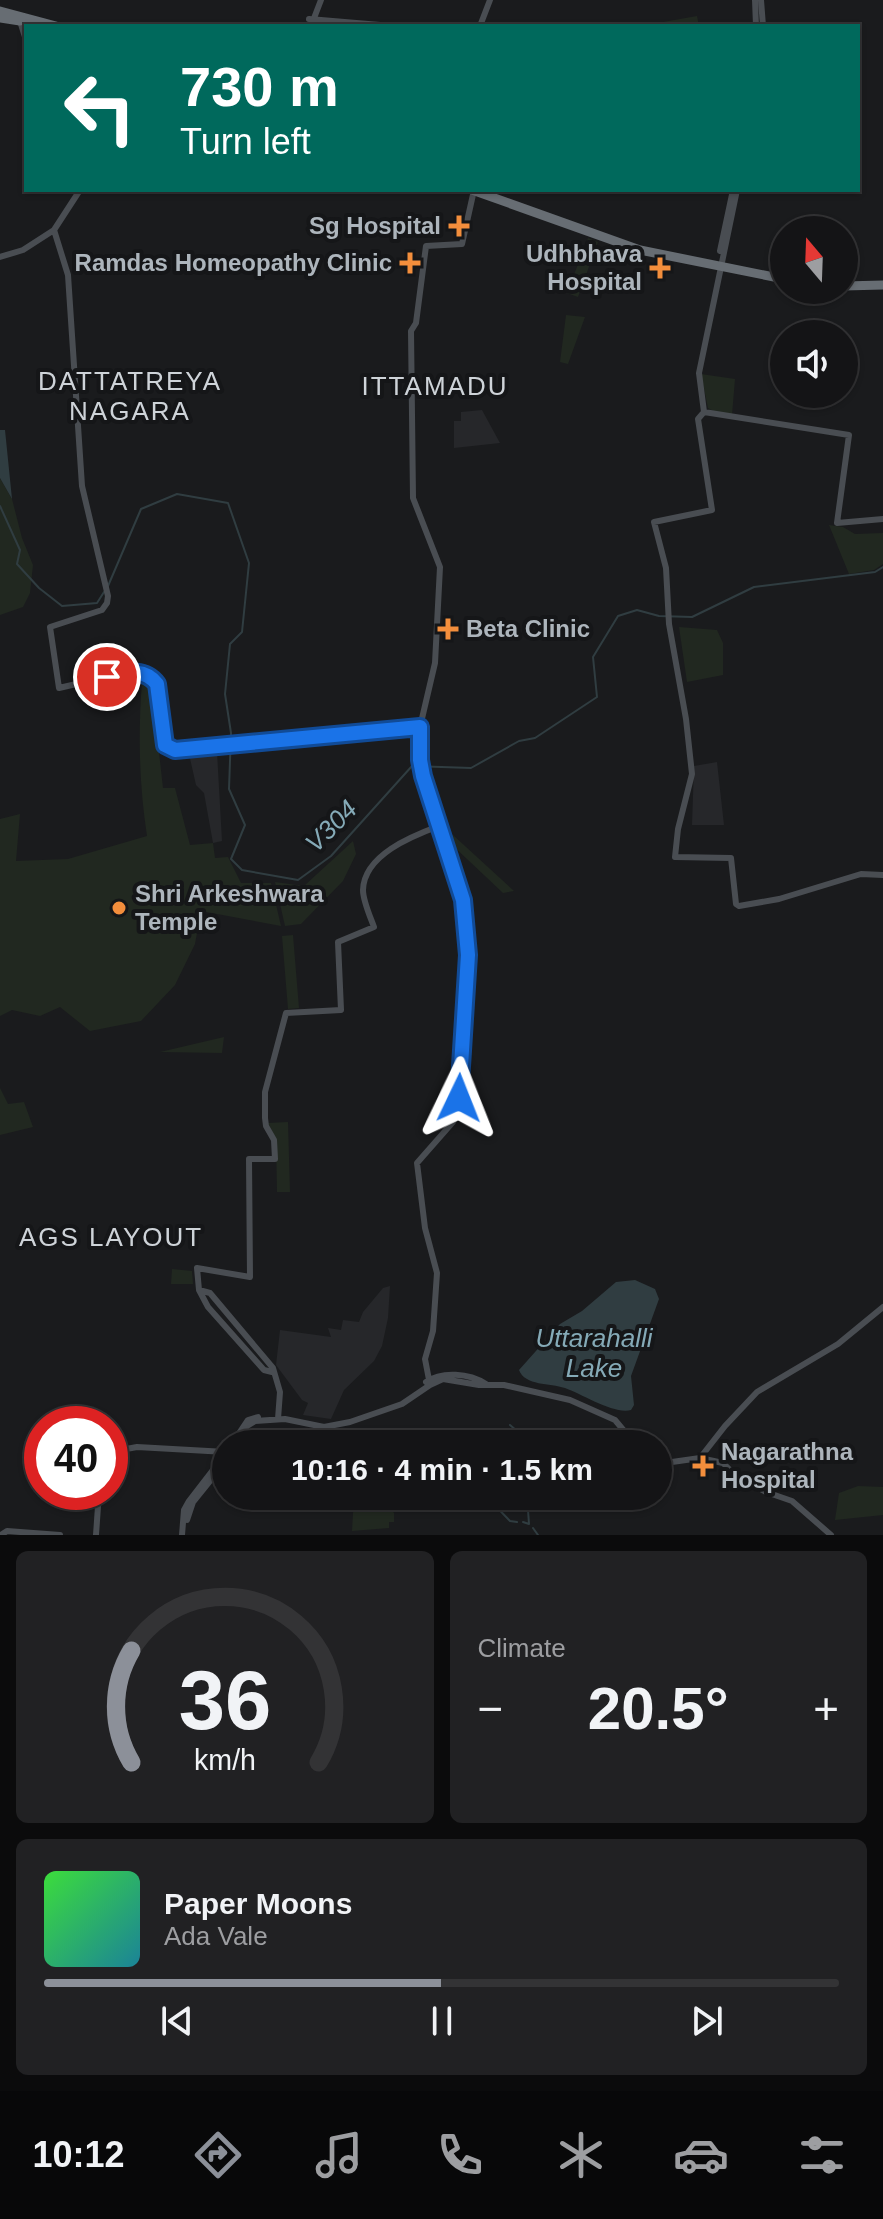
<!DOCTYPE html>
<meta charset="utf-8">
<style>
body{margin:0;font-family:Helvetica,sans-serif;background:#212123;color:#f1f3f6;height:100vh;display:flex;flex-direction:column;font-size:30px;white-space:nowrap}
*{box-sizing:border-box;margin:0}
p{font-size:26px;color:#9d9ea1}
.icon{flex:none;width:44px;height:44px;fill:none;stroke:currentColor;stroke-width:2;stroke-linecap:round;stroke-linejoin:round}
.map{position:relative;height:1535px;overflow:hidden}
.details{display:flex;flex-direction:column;gap:16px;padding:16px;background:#0b0b0c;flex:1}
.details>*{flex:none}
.guide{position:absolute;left:24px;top:24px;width:836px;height:168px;border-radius:0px;box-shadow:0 2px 6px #0004,0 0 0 2px #333335;background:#00695c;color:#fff;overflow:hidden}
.needle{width:52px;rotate:341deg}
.buttons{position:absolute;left:770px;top:216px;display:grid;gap:16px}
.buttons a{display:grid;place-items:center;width:88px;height:88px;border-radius:50%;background:#141416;box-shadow:0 2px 6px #0004,0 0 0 2px #333335;font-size:40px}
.speed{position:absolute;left:24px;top:1406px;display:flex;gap:16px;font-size:40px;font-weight:700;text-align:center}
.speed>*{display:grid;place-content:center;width:104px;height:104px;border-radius:50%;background:#141416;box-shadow:0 2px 6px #0004,0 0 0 2px #333335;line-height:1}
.speed .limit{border:12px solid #d22;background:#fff;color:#111}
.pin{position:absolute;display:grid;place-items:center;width:68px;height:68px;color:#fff;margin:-34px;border:4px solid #fff;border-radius:50%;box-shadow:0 2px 8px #0007}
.me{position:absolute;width:88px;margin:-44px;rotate:2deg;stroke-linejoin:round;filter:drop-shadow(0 0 6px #0008)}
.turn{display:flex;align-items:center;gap:28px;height:168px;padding:0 24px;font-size:36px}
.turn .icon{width:104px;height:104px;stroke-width:2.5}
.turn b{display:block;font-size:56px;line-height:68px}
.big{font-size:60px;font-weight:700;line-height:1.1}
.details .widget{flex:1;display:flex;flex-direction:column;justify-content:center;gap:12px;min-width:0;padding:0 28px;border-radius:12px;background:#212123}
.details .dial{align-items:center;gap:0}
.dial svg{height:208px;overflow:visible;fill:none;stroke:#333335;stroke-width:7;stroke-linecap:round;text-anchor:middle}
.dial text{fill:#f1f3f6;stroke:none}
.song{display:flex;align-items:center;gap:24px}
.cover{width:96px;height:96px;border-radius:12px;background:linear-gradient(135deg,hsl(120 70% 55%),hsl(190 70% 35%))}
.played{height:8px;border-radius:4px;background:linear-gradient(90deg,#8c9099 50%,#333335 50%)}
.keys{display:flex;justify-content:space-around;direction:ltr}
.heat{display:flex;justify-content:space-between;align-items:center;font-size:44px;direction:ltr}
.details .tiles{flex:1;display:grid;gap:16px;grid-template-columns:1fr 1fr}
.widget:last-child{grid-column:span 2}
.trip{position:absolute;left:212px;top:1430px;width:460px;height:80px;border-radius:40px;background:#141416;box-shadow:0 2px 6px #0004,0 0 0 2px #333335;font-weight:700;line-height:80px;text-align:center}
.dock{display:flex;height:128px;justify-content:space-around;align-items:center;background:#080809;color:#9d9ea1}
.dock .icon{width:56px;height:56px}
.dock .selected{color:#8c9099}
.dock b{font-size:36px;color:#f1f3f6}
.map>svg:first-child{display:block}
.built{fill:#26272a}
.green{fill:#212820}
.water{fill:#303d41}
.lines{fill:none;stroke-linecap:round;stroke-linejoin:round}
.stream{stroke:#303d41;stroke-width:2}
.secondary{stroke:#494d52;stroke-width:6}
.highway{stroke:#676d73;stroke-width:9}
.route-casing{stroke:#114b97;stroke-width:20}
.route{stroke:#1a73e8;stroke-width:14}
.poi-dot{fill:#f38e3c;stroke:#151618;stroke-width:3}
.labels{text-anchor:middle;stroke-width:8;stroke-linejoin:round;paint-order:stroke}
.poi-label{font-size:24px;font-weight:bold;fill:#adb5bc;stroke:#151618;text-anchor:end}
.neighbourhood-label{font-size:26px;letter-spacing:2px;fill:#ced3d8;stroke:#151618}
.water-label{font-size:26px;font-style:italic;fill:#85aab7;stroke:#151618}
</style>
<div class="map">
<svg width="883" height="1535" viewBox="0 0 883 1535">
<rect width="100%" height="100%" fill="#1a1b1d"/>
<!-- built -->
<path class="built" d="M482,410L500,443L454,448V421H461V412Z
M217,752L222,841L213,843L204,793L196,785L189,754Z
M717,762L724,825H692L694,766Z
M390,1286L388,1318L382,1346L374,1361L344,1390L331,1419L303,1415L308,1403L302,1400L276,1365L280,1330L331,1337L328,1328L341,1330L343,1320L359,1322L363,1312L383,1288Z"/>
<!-- green -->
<path class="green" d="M697,16L699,26H664L663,22Z
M588,238L598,242L578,297L567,293Z
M566,315L585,317L568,364L560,362Z
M701,374L735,379L732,415L713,411L708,408Z
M0,478L12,499L22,538L33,565L30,593L23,607L0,615Z
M829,525L843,527L855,534L883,533V564L874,570L849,574Z
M679,627L717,630L723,643V675L687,682Z
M151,680L163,788H175L190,845L213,843L215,858L228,857L241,883H271L281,926L201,911L195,944L175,985L141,1021L90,1031L60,1007L40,1016L12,1010L0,1016V819L20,814L16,861L68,859L147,836C139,783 138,734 142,681Z
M447,833L453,835L514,891L503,893L450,843Z
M353,841L356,854L343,881L301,924L285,926L275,882L304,886Z
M293,935L299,1008L288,1009L282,936Z
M224,1037L222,1053L160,1052Z
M0,1088L8,1104L24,1102L33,1127L0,1135Z
M288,1122L290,1192H277L276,1139L268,1123Z
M172,1269L192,1271L193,1284H171Z
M858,1486L883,1487V1515L835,1520L839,1493Z
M354,1496H378L379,1502L386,1504L394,1513V1522H389V1528L352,1531Z"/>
<!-- water -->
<path class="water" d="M0,430H5L12,499L0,478Z
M635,1280L655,1289L659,1299L631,1376L634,1405L631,1410C615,1415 582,1394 565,1388C550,1383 525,1386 519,1370L560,1324L582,1311L616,1282Z"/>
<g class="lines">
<!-- stream -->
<path class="stream" d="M0,506L20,550L17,564L39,588L62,606L97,603L104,592
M108,586L141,509L177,494L228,503L249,563L242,632L230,644L225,694L231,733L229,789L245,825L231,859L242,870L298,880L331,856L412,766L471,768L519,741L535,738L597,697L593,657L618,616L637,610L659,616L692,617L754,587L875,572L883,567
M510,1425L517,1431L518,1444
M486,1496L510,1521L517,1522
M523,1522L529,1524L527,1496
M533,1528L538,1535"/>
<!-- secondary -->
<path class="secondary" d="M755,0L756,26
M761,0L763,26
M309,19L392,26
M20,21L26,40
M311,26L321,0
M480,26L490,0
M737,190L699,373L704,412L849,435L837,523L883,519
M54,230L68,275L82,486L108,596L107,603L102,610L50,627L59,688L128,672L146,673L157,684L165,745L175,750L420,727
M720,251L733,190
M0,257L23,250L54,230L80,190
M704,412L698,419L712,510L654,522L666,568L669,624L686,719L692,774L678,829L675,857L731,858L736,904L739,906L779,899L861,874L883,875
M199,1290L210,1293L273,1368L280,1392L278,1419
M272,1372L264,1370L208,1307L199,1290L197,1268L250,1277L249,1159H275L274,1140L266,1126L265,1118V1092L286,1013L341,1010L338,942L374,927C370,916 363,901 363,890C364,855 412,836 439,826
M426,1382C442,1371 469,1373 486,1384
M430,1385L425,1359L433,1331L437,1273L425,1228L417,1163L453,1122L457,1113L468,951L462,895L424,782L420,760V727L435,663L440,567L413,498L411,331L416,323L426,246L462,244L474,190
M232,1444L248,1420L258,1417
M238,1444L247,1426L255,1421L285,1419L324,1427L350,1422L402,1404L430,1385L443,1379L479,1385H504L570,1400L615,1420L635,1444
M110,1452L137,1447L226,1452
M700,1458L725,1426L757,1392L838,1344L883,1307
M658,1464L700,1458L723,1463L736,1476L766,1492L792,1501L831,1535
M187,1520L193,1502L226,1461
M1,1535L7,1531L60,1535
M96,1535L99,1492
M182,1535L184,1510L189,1501L226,1453"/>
<!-- highway -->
<path class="highway" d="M0,11L56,26
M0,18L20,21
M472,190L640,250L784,279
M844,286L883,285"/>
</g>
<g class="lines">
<!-- route casing -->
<g class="route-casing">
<path id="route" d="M107,677C126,673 144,667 157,684L165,745L175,750L420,727V760L423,776L463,900L468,955L459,1098"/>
</g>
<!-- route -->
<use href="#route" class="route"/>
</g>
<!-- markers -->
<g class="poi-dot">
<path d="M455 214h8v8h8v8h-8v8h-8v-8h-8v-8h8z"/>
<path d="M406 251h8v8h8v8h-8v8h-8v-8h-8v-8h8z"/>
<path d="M656 256h8v8h8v8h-8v8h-8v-8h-8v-8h8z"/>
<path d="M444 617h8v8h8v8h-8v8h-8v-8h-8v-8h8z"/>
<circle cx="119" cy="908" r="8"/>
<path d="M699 1454h8v8h8v8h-8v8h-8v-8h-8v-8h8z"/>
</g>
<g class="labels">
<!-- poi labels -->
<g class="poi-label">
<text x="441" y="234">Sg Hospital</text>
<text x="642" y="262">Udhbhava<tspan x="642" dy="28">Hospital</tspan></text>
<text x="392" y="271">Ramdas Homeopathy Clinic</text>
<text x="466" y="637" text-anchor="start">Beta Clinic</text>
<text x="135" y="902" text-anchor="start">Shri Arkeshwara<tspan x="135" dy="28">Temple</tspan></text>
<text x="721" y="1460" text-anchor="start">Nagarathna<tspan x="721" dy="28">Hospital</tspan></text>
</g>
<!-- neighbourhood labels -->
<g class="neighbourhood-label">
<text x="130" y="390">DATTATREYA<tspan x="130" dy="30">NAGARA</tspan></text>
<text x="435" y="395">ITTAMADU</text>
<text x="111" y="1246">AGS LAYOUT</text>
</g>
<!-- water labels -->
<g class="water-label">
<text transform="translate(331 826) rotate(-45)" y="9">V304</text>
<text x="594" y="1347">Uttarahalli<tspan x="594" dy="30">Lake</tspan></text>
</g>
</g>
</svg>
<div class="buttons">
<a><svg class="needle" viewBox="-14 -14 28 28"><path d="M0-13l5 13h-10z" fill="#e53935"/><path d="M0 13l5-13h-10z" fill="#9d9ea1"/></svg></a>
<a><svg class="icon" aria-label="sound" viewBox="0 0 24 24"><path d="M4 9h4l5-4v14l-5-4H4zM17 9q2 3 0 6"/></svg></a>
</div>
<div class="speed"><div class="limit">40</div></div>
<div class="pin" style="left:107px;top:677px;background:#d93025"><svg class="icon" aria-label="arrive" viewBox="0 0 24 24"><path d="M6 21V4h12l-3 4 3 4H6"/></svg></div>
<svg class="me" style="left:459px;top:1098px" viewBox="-20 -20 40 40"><path d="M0-17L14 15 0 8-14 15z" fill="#1a73e8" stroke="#fff" stroke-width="4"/></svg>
<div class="trip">10:16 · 4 min · 1.5 km</div>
<div class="guide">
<div class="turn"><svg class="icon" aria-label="left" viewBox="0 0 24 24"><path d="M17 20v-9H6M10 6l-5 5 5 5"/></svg><div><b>730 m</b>Turn left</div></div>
</div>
</div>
<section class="details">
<div class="tiles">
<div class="widget dial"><svg viewBox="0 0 100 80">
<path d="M14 69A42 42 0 1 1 86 69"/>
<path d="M14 69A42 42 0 0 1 14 26" stroke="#8c9099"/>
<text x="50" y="56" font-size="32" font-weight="700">36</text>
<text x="50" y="72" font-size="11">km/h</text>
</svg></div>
<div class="widget"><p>Climate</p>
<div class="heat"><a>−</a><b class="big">20.5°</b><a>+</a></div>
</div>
<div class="widget">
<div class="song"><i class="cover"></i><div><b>Paper Moons</b><p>Ada Vale</p></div></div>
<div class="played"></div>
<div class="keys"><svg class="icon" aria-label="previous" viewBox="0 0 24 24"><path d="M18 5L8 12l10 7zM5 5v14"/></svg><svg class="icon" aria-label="pause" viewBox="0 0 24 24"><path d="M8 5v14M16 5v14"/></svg><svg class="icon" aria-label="next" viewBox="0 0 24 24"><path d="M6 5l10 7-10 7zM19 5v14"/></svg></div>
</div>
</div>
</section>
<nav class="dock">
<b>10:12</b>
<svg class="icon selected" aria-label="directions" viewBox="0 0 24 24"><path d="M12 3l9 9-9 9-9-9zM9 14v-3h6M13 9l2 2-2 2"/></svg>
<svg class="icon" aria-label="music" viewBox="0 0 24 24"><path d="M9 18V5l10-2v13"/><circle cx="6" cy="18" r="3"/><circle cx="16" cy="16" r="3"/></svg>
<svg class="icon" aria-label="phone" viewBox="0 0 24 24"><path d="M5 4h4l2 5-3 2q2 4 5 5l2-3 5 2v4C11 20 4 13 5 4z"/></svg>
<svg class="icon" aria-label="climate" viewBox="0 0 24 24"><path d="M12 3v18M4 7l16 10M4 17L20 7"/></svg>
<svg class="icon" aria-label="car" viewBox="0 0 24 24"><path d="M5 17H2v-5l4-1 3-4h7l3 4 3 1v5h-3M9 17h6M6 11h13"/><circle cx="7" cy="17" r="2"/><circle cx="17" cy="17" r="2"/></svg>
<svg class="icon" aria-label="filters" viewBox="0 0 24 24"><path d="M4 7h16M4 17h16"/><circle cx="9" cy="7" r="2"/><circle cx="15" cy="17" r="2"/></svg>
</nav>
